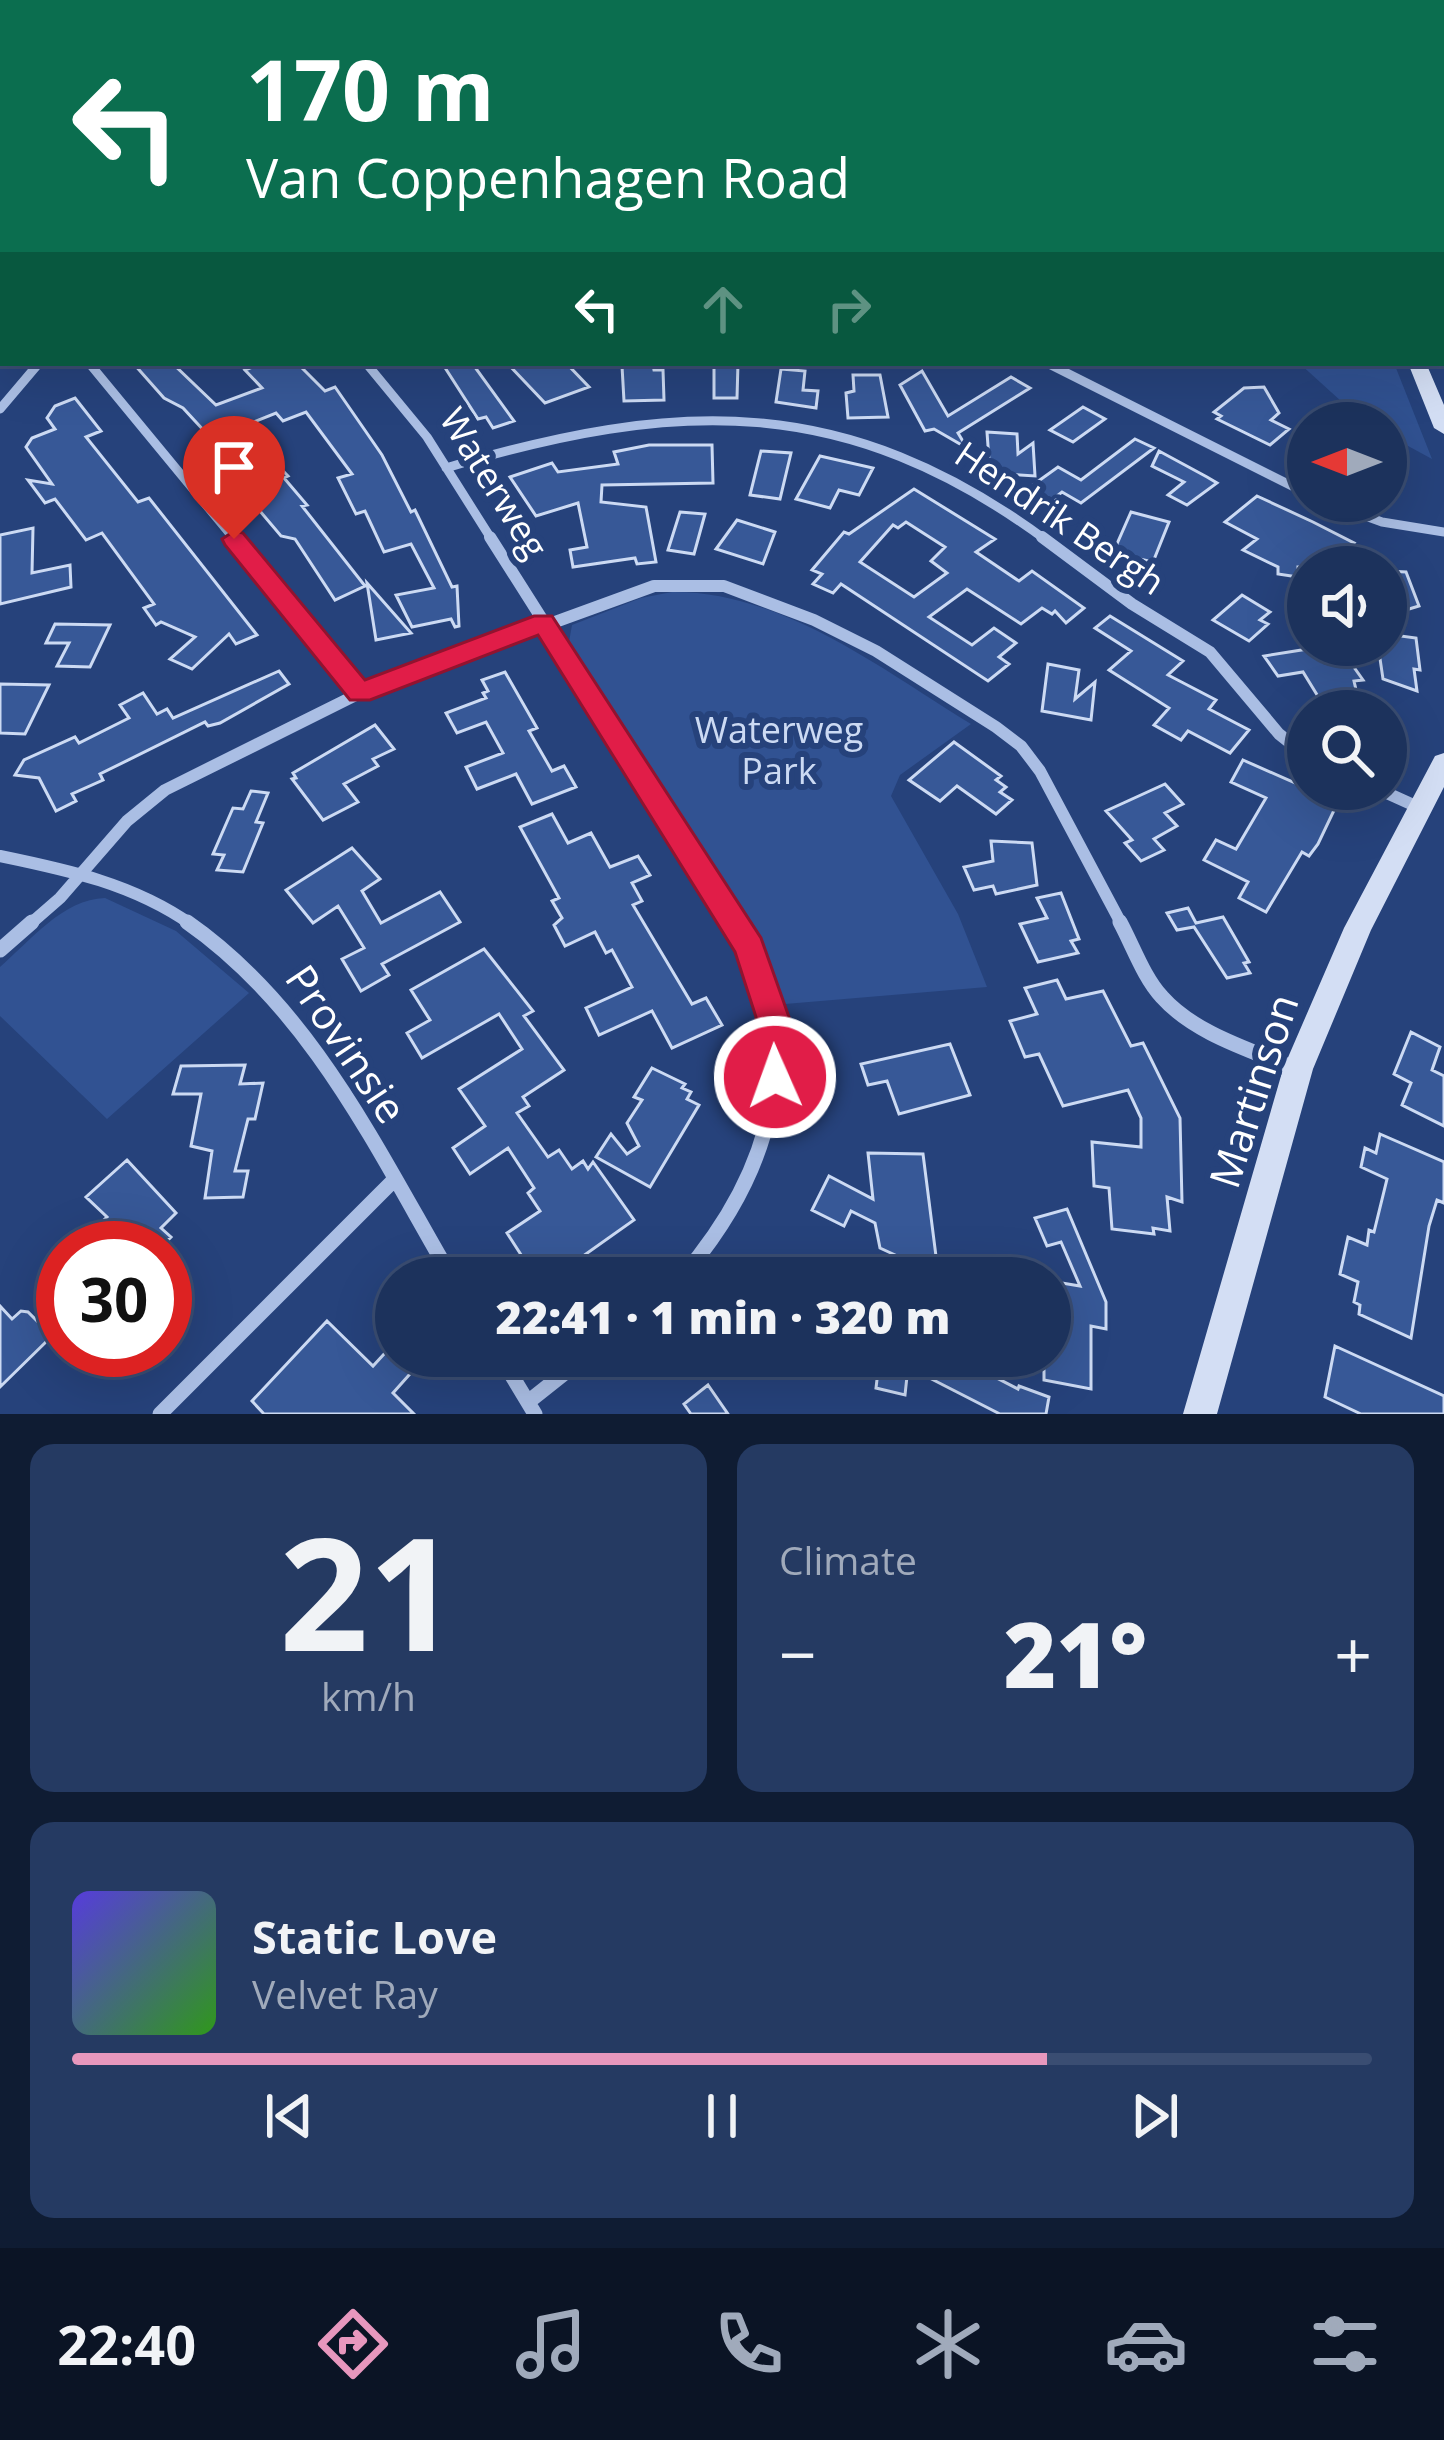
<!DOCTYPE html>
<meta charset="utf-8">
<style>
body{margin:0;font-family:"Open Sans",sans-serif;background:#253a62;color:#f1f3f6;height:100vh;display:flex;flex-direction:column;font-size:45px;white-space:nowrap}
*{box-sizing:border-box;margin:0}
p{font-size:39px;color:#a0aabb}
.icon{flex:none;width:66px;height:66px;fill:none;stroke:currentColor;stroke-width:2;stroke-linecap:round;stroke-linejoin:round}
.map{position:relative;height:1414px;overflow:hidden}
.sheet{display:flex;flex-direction:column;gap:30px;padding:30px;background:#0f1c33;flex:1}
.sheet>*{flex:none}
.hud{position:absolute;left:0px;top:0px;width:1446px;height:366px;box-shadow:0 12px 48px #0002,0 0 0 3px #3a4d72;background:#0b6e4f;color:#fff;overflow:hidden}
.needle{width:78px;rotate:270deg}
.fabs{position:absolute;left:1287px;top:402px;display:grid;gap:24px}
.fabs a{display:grid;place-items:center;width:120px;height:120px;border-radius:50%;background:#1c325c;box-shadow:0 12px 48px #0002,0 0 0 3px #3a4d72;font-size:60px}
.speed{position:absolute;left:36px;top:1221px;display:flex;gap:24px;font-size:60px;font-weight:700;text-align:center}
.speed>*{display:grid;place-content:center;width:156px;height:156px;border-radius:50%;background:#1c325c;box-shadow:0 12px 48px #0002,0 0 0 3px #3a4d72;line-height:1}
.speed .limit{border:18px solid #d22;background:#fff;color:#111}
.pin{position:absolute;display:grid;place-items:center;width:102px;height:102px;color:#fff;margin:-123px -51px;border-radius:50% 50% 50% 0;rotate:-45deg;box-shadow:0 0 12px #0007}
.pin .icon{rotate:45deg}
.me{position:absolute;width:132px;margin:-66px;rotate:358deg;stroke-linejoin:round;filter:drop-shadow(0 0 9px #0008)}
.turn{display:flex;align-items:center;gap:42px;height:252px;padding:0 48px;font-size:54px}
.turn .icon{width:156px;height:156px;stroke-width:2.5}
.turn b{display:block;font-size:84px;line-height:102px}
.lanes{display:flex;align-items:center;height:114px;padding:0 48px;background:#0003;justify-content:center;gap:60px;direction:ltr}
.lanes .off{opacity:.35}
.big{font-size:90px;font-weight:800;line-height:1.1}
.sheet .card{flex:1;display:flex;flex-direction:column;justify-content:center;gap:18px;min-width:0;padding:0 42px;border-radius:24px;background:#253a62}
.sheet .dial{align-items:center;gap:0}
.dial b{font-size:156px;line-height:1}
.song{display:flex;align-items:center;gap:36px}
.cover{width:144px;height:144px;border-radius:18px;background:linear-gradient(135deg,hsl(250 70% 55%),hsl(110 70% 35%))}
.played{height:12px;border-radius:6px;background:linear-gradient(90deg,#e797bd 75%,#3a4d72 75%)}
.keys{display:flex;justify-content:space-around;direction:ltr}
.heat{display:flex;justify-content:space-between;align-items:center;font-size:66px;direction:ltr}
.sheet .tiles{flex:1;display:grid;gap:30px;grid-template-columns:1fr 1fr}
.card:last-child{grid-column:span 2}
.trip{position:absolute;left:375px;top:1257px;width:696px;height:120px;border-radius:60px;background:#1c325c;box-shadow:0 12px 48px #0002,0 0 0 3px #3a4d72;font-weight:800;line-height:120px;text-align:center}
.dock{display:flex;height:192px;justify-content:space-around;align-items:center;background:#0b1425;color:#a0aabb}
.dock .icon{width:84px;height:84px}
.dock .current{color:#e797bd}
.dock b{font-size:54px;color:#f1f3f6}
.map>svg:first-child{display:block}
.green{fill:#315292}
.building{fill:#375897;stroke:#ccdaf3;stroke-width:3;fill-rule:evenodd}
.lines{fill:none;stroke-linecap:round;stroke-linejoin:round}
.path{stroke:#aabee4;stroke-width:3;stroke-dasharray:3 6;stroke-linecap:butt}
.lane{stroke:#aabee4;stroke-width:6}
.street-far2{stroke:#aabee4;stroke-width:9}
.street-far1{stroke:#aabee4;stroke-width:12}
.street{stroke:#aabee4;stroke-width:15}
.secondary{fill:#d3def4;fill-rule:evenodd}
.route{fill:#e11d48;stroke:#92132f;stroke-width:3}
.labels{text-anchor:middle;stroke-width:12;stroke-linejoin:round;paint-order:stroke}
.street-label{font-size:36px;fill:#fff;stroke:#26427b}
.park-label{font-size:36px;fill:#ccdaf3;stroke:#26427b}
.near-street-label{font-size:42px;fill:#fff;stroke:#26427b}
</style>
<div class="map">
<svg width="1444" height="1414" viewBox="0 0 1444 1414">
<rect width="100%" height="100%" fill="#26427b"/>
<!-- green -->
<path class="green" d="M1299,363H1394L1432,459L1386,434V423L1363,421Z
M672,592C782,591 881,669 971,724L900,775L891,796L958,914L987,987L785,1004L746,921L569,642L572,625L641,598Z
M105,898L176,931L249,993L107,1119L0,1016V967C30,941 63,899 105,898Z"/>
<!-- building -->
<path class="building" d="M133,363H172L216,405L262,388L245,370L263,363H297L325,391L335,387L382,455L411,512L415,510L452,587L457,586L459,626L455,627L451,619L412,627L396,595L434,588L411,544L384,552L365,511L356,514L338,478L352,474L306,412L283,421L276,413L241,427L288,476L284,478L307,505L302,506L365,586L335,600L295,539L281,536L254,504L257,502L241,482L247,480L219,447L183,408L164,398Z
M442,363H472L514,421L493,428L486,417L478,419Z
M507,363H566L589,387L545,403Z
M714,363H738L737,398H714Z
M627,364H653L654,370H663L664,400L624,401L622,366Z
M781,369L805,371L803,390L818,391L816,408L776,402Z
M922,371L948,416L1011,377L1030,388L958,433L967,448L934,429L925,431L900,385Z
M853,375H880L888,417L848,418L846,393L854,391Z
M1264,387L1279,413L1271,420L1289,429L1270,445L1217,419L1221,416L1214,412L1244,388Z
M75,398L101,431L86,437L138,502L149,498L257,635L236,644L229,634L192,669L170,659L195,637L161,622L156,625L144,608L154,604L102,533L86,540L55,499L45,503L28,480L52,484L26,447L32,438L55,429L47,418L55,406Z
M1083,407L1105,419L1073,442L1050,430Z
M987,432L1017,434L1018,454L1033,443L1035,476L990,473Z
M1135,439L1154,448L1081,503L1062,492L1048,503L1026,490L1058,467L1081,480Z
M649,445H712L713,483L602,485L601,502L646,507L656,562L637,564L635,558L573,567L570,550L587,547L578,503L536,516L510,477L552,463L558,472L618,464L614,452Z
M761,451L791,453L780,499L750,495Z
M1159,451L1207,477L1217,483L1187,505L1168,495L1184,482L1152,466Z
M820,456L873,468L859,495L839,490L830,508L796,499Z
M914,489L995,539L976,552L1019,581L1032,571L1084,608L1066,623L1055,611L1052,614L1042,608L1021,624L967,589L929,617L972,645L994,628L1016,643L999,657L1009,664L988,681L841,584L833,593L813,584L822,574L812,570L844,532L849,534ZM906,522L945,547L931,561L947,573L914,597L860,562L893,525L898,528Z
M1257,496L1313,522L1354,543L1329,567H1298V577L1278,574V567L1243,550L1257,539L1225,522Z
M680,512L705,514L694,554L668,550Z
M1131,512L1169,522L1153,562L1113,553Z
M737,520L775,532L763,564L716,549Z
M33,528L32,573L70,565L71,587L0,604V535Z
M1386,571L1406,572L1419,606L1386,616Z
M367,583L411,633L376,640Z
M1242,595L1270,612L1260,620L1268,624L1249,641L1213,620Z
M1110,616L1183,661L1168,675L1216,700L1209,709L1249,730L1230,753L1188,731L1181,740L1154,725L1169,708L1109,670L1131,651L1095,628Z
M55,624L110,625L90,667L57,666L69,643H46Z
M1386,634L1416,638L1420,670L1414,669L1417,691L1383,679L1378,645H1386Z
M1327,646L1337,661L1348,659L1363,680L1354,681L1361,711H1327L1303,672L1278,676L1264,656Z
M1048,664L1079,670L1075,699L1095,682L1091,720L1042,711Z
M279,671L289,684L220,723L208,726L205,722L100,774L103,780L72,794L76,801L56,811L39,778L15,775L24,760L75,737L79,743L129,718L120,705L143,693L157,714L167,709L173,718Z
M505,672L537,728L529,731L552,771L564,766L576,787L532,804L516,774L477,789L466,767L503,753L486,722L457,733L446,713L486,698L483,693L488,691L482,680Z
M0,684L49,685L25,734L0,733Z
M375,725L394,749L373,759L378,766L344,784L358,802L323,820L292,779L296,778L293,773Z
M954,742L1001,776L996,780L1006,787L1000,792L1012,800L996,814L957,786L940,801L909,780Z
M1243,760L1338,802L1318,844L1309,856L1302,852L1266,912L1239,898L1248,882L1204,860L1216,840L1236,849L1266,798L1231,782Z
M1165,784L1183,804L1165,813L1177,826L1154,839L1164,850L1141,861L1125,843L1132,840L1106,811Z
M251,791L268,793L256,822L263,823L243,872L217,870L224,855L213,854L233,808L243,809Z
M552,814L568,843L591,833L610,867L638,856L650,875L632,883L642,901L633,905L692,1004L706,998L722,1025L672,1048L652,1011L599,1035L586,1008L632,987L612,950L606,953L595,932L565,946L554,925L562,918L552,901L559,898L520,827Z
M991,841L1032,843L1037,885L996,894L993,886L974,890L964,867L993,861Z
M352,848L380,879L362,891L381,923L440,892L460,922L382,964L389,975L361,991L342,959L364,948L338,906L313,923L286,890Z
M1061,893L1079,939L1071,941L1078,953L1038,962L1020,924L1047,918L1037,898Z
M1188,908L1196,923L1223,917L1249,962L1244,963L1250,973L1227,978L1194,927L1177,930L1167,913Z
M484,949L533,1011L524,1016L564,1070L523,1097L529,1106L517,1113L548,1157L559,1150L572,1169L583,1161L588,1169L593,1162L634,1220L552,1278H536L507,1233L540,1211L528,1193L534,1188L508,1148L470,1174L453,1148L485,1126L459,1089L522,1049L499,1014L422,1058L407,1033L430,1020L411,990Z
M1057,980L1066,999L1103,991L1131,1046L1143,1043L1180,1118L1182,1202L1167,1197L1170,1231L1153,1228L1154,1234L1112,1229L1109,1188L1094,1186L1092,1142L1141,1147V1118L1128,1090L1063,1106L1039,1054L1025,1057L1010,1021L1037,1014L1025,988Z
M1411,1032L1440,1047L1432,1070L1444,1076V1126L1402,1105L1411,1083L1394,1074Z
M950,1044L970,1095L899,1114L887,1081L868,1085L861,1064Z
M245,1065L240,1084L263,1083L255,1119H248L235,1171H248L243,1197L205,1198L212,1151L191,1146L201,1094H173L181,1066Z
M652,1068L685,1084L682,1088L691,1092L687,1099L699,1105L650,1187L596,1157L611,1134L627,1154L639,1146L627,1123L642,1100L634,1097Z
M1380,1134L1444,1162V1203L1437,1200L1429,1226L1411,1338L1359,1314L1360,1305L1354,1302L1358,1282L1340,1274L1348,1237L1367,1245L1369,1230L1374,1232L1387,1179L1361,1167L1365,1148L1376,1153Z
M868,1153L923,1154L937,1264L917,1265L880,1248L875,1223L851,1211L844,1226L812,1210L829,1176L873,1199Z
M127,1160L176,1213L161,1228L171,1237L160,1248H73L107,1217L86,1197Z
M1067,1209L1106,1302V1329L1091,1326V1389L1044,1380V1356H1050V1281L1080,1286L1061,1242L1047,1246L1035,1218Z
M0,1306L12,1319L21,1311L28,1312L52,1336L0,1387Z
M327,1321L373,1366L396,1341V1356H426L393,1393L414,1414H264L252,1401Z
M1335,1346L1444,1396V1414H1361L1325,1397Z
M846,1356H954L1018,1389L1019,1386L1049,1397L1046,1414H1000L908,1367L905,1395L876,1388L878,1371L845,1363Z
M708,1385L728,1414H691L684,1404Z"/>
<g class="lines">
<!-- path -->
<path class="path" d="M911,0L915,3
M1185,0L1190,3"/>
<!-- lane -->
<path class="lane" d="M394,0L423,3"/>
<!-- street-far2 -->
<path class="street-far2" d="M89,363L235,540
M366,363L427,437L492,540
M1047,363L1308,494
M0,409L39,363
M446,468C677,399 845,392 1046,540
M1324,501L1382,522L1444,532"/>
<!-- street-far1 -->
<path class="street-far1" d="M232,537L360,693
M490,537L736,925
M1042,537L1132,604L1210,652L1279,734L1308,757
M1378,789L1420,808
M0,856C68,870 134,884 192,925
M29,925L60,898L127,821L165,790L360,693L654,586H724L814,620L876,651L996,727L1021,746L1040,771L1122,925"/>
<!-- street -->
<path class="street" d="M187,922C312,1009 377,1150 452,1278
M1120,922C1133,946 1144,978 1162,997C1195,1034 1251,1050 1296,1069
M0,950L32,922
M681,1278C770,1175 812,1046 734,922
M500,1356L535,1414
M528,1402L586,1356
M160,1414L393,1181"/>
<!-- secondary -->
<path class="secondary" d="M1263,0H1277L1278,3H1264Z
M1408,363H1426L1444,405V434L1434,428Z
M1444,753V787L1371,930L1313,1069L1217,1414H1183L1283,1069L1344,928L1435,756Z"/>
</g>
<!-- route -->
<path class="route" d="M234,531L243,533L365,680L534,616H552L761,938L789,1017L792,1077L787,1088L775,1092L763,1088L758,1077L756,1017L735,952L538,635L370,700H350L225,545L222,539Z"/>
<g class="labels">
<!-- street labels -->
<g class="street-label">
<text transform="translate(494 483) rotate(58)" y="13">Waterweg</text>
<text transform="translate(1060 518) rotate(34)" y="13">Hendrik Bergh</text>
</g>
<!-- park labels -->
<g class="park-label">
<text x="779" y="743">Waterweg<tspan x="779" dy="41">Park</tspan></text>
</g>
<!-- near-street labels -->
<g class="near-street-label">
<text transform="translate(346 1044) rotate(56)" y="15">Provinsie</text>
<text transform="translate(1254 1091) rotate(-72)" y="15">Martinson</text>
</g>
</g>
</svg>
<div class="fabs">
<a><svg class="needle" viewBox="-14 -14 28 28"><path d="M0-13l5 13h-10z" fill="#e53935"/><path d="M0 13l5-13h-10z" fill="#a0aabb"/></svg></a>
<a><svg class="icon" aria-label="sound" viewBox="0 0 24 24"><path d="M4 9h4l5-4v14l-5-4H4zM17 9q2 3 0 6"/></svg></a>
<a><svg class="icon" aria-label="search" viewBox="0 0 24 24"><circle cx="10" cy="10" r="6"/><path d="M15 15l6 6"/></svg></a>
</div>
<div class="speed"><div class="limit">30</div></div>
<div class="pin" style="left:234px;top:539px;background:#d93025"><svg class="icon" aria-label="arrive" viewBox="0 0 24 24"><path d="M6 21V4h12l-3 4 3 4H6"/></svg></div>
<svg class="me" style="left:775px;top:1077px" viewBox="-20 -20 40 40"><circle r="17" fill="#e11d48" stroke="#fff" stroke-width="3"/><path d="M0-11L8 9 0 5-8 9z" fill="#fff"/></svg>
<div class="trip">22:41 · 1 min · 320 m</div>
<div class="hud">
<div class="turn"><svg class="icon" aria-label="left" viewBox="0 0 24 24"><path d="M17 20v-9H6M10 6l-5 5 5 5"/></svg><div><b>170 m</b>Van Coppenhagen Road</div></div>
<div class="lanes"><svg class="icon" aria-label="left" viewBox="0 0 24 24"><path d="M17 20v-9H6M10 6l-5 5 5 5"/></svg><svg class="icon off" aria-label="ahead" viewBox="0 0 24 24"><path d="M12 20V5M6 11l6-6 6 6"/></svg><svg class="icon off" aria-label="right" viewBox="0 0 24 24"><path d="M7 20v-9h11M14 6l5 5-5 5"/></svg></div>
</div>
</div>
<section class="sheet">
<div class="tiles">
<div class="card dial"><b>21</b><p>km/h</p></div>
<div class="card"><p>Climate</p>
<div class="heat"><a>−</a><b class="big">21°</b><a>+</a></div>
</div>
<div class="card">
<div class="song"><i class="cover"></i><div><b>Static Love</b><p>Velvet Ray</p></div></div>
<div class="played"></div>
<div class="keys"><svg class="icon" aria-label="previous" viewBox="0 0 24 24"><path d="M18 5L8 12l10 7zM5 5v14"/></svg><svg class="icon" aria-label="pause" viewBox="0 0 24 24"><path d="M8 5v14M16 5v14"/></svg><svg class="icon" aria-label="next" viewBox="0 0 24 24"><path d="M6 5l10 7-10 7zM19 5v14"/></svg></div>
</div>
</div>
</section>
<nav class="dock">
<b>22:40</b>
<svg class="icon current" aria-label="directions" viewBox="0 0 24 24"><path d="M12 3l9 9-9 9-9-9zM9 14v-3h6M13 9l2 2-2 2"/></svg>
<svg class="icon" aria-label="music" viewBox="0 0 24 24"><path d="M9 18V5l10-2v13"/><circle cx="6" cy="18" r="3"/><circle cx="16" cy="16" r="3"/></svg>
<svg class="icon" aria-label="phone" viewBox="0 0 24 24"><path d="M5 4h4l2 5-3 2q2 4 5 5l2-3 5 2v4C11 20 4 13 5 4z"/></svg>
<svg class="icon" aria-label="climate" viewBox="0 0 24 24"><path d="M12 3v18M4 7l16 10M4 17L20 7"/></svg>
<svg class="icon" aria-label="car" viewBox="0 0 24 24"><path d="M5 17H2v-5l4-1 3-4h7l3 4 3 1v5h-3M9 17h6M6 11h13"/><circle cx="7" cy="17" r="2"/><circle cx="17" cy="17" r="2"/></svg>
<svg class="icon" aria-label="filters" viewBox="0 0 24 24"><path d="M4 7h16M4 17h16"/><circle cx="9" cy="7" r="2"/><circle cx="15" cy="17" r="2"/></svg>
</nav>
